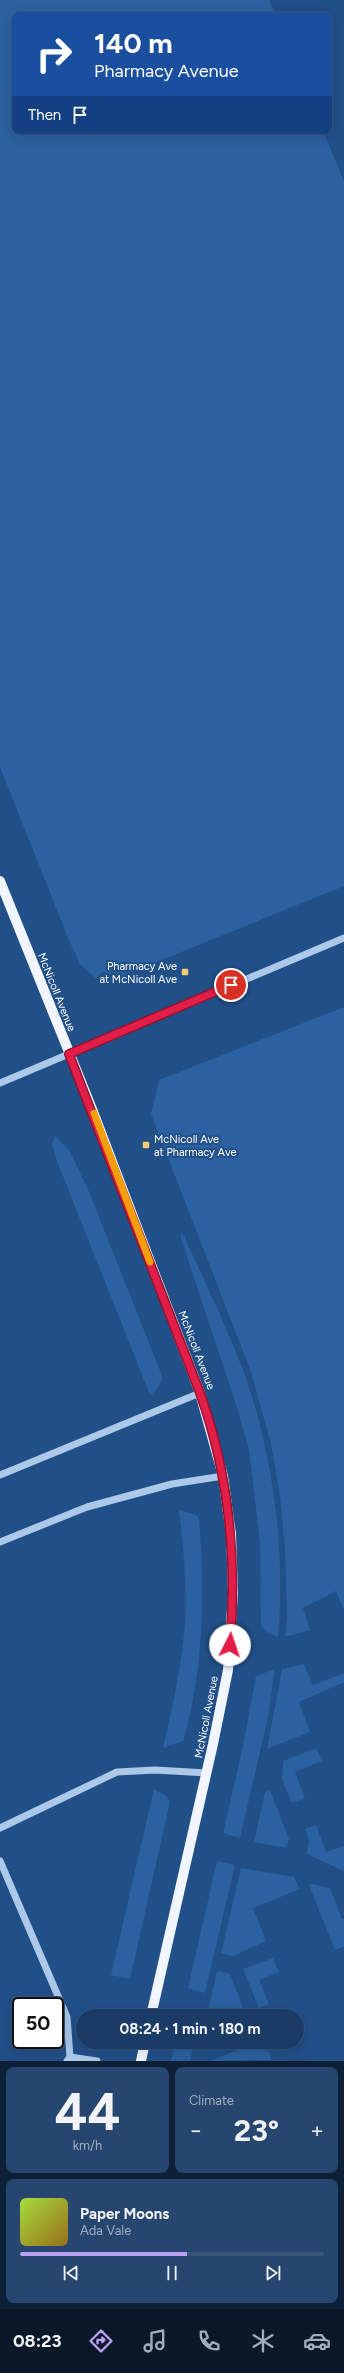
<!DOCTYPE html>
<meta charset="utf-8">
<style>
body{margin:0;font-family:Figtree,sans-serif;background:#26466f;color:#f1f3f6;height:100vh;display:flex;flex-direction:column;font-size:15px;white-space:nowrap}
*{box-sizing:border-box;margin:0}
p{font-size:13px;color:#9fadbf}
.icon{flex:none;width:22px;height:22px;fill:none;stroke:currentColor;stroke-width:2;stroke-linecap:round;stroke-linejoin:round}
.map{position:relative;height:2061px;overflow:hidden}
.panel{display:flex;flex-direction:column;gap:6px;padding:6px;background:#0e2038;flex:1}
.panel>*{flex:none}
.hud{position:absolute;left:12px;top:12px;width:320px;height:122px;border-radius:8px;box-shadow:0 4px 16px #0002,0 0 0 1px #37557a;background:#1a4fa0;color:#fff;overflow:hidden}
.speed{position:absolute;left:12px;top:1997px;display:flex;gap:8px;font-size:20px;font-weight:700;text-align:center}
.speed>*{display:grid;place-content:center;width:52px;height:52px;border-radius:50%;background:#193b66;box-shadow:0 4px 16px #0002,0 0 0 1px #37557a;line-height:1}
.speed .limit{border:2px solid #111;border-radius:6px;background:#fff;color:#111}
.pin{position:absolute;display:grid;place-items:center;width:34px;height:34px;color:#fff;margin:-17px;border:2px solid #fff;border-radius:50%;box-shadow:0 1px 4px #0007}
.me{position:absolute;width:44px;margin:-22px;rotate:4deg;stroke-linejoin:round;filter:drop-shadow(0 0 3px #0008)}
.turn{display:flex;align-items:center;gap:14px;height:84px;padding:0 16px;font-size:18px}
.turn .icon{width:52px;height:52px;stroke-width:2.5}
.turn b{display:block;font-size:28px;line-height:34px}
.then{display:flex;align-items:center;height:38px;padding:0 16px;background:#0003;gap:8px;font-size:15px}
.big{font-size:30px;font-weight:700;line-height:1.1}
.panel .tile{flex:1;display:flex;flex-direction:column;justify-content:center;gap:6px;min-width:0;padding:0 14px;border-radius:8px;background:#26466f}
.panel .dial{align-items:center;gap:0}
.dial b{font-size:52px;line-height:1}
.song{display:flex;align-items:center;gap:12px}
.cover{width:48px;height:48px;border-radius:6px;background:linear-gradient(135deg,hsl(80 70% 55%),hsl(40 70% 35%))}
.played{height:4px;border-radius:2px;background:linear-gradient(90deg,#bca0f2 55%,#37557a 55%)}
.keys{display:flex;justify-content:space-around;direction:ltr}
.heat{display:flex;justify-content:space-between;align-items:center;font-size:22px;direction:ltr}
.panel .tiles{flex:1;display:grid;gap:6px;grid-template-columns:1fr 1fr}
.tile:last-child{grid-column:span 2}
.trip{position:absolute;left:76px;top:2009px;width:228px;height:40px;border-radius:20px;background:#193b66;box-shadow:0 4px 16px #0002,0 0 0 1px #37557a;font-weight:700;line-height:40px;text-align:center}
.tabs{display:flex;height:64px;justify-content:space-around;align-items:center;background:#0a1829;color:#9fadbf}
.tabs .icon{width:28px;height:28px}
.tabs .active{color:#bca0f2}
.tabs b{font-size:18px;color:#f1f3f6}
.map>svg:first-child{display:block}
.green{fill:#2b61a0}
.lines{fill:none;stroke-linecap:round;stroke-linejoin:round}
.minor{stroke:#acc9ea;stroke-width:7}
.major{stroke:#f0f5fe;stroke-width:10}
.route-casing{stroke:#92132f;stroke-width:10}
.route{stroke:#e11d48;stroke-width:7}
.slow{stroke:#f59e0b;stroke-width:7}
.poi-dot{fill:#f6cd6e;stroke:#214f88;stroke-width:1.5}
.labels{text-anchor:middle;stroke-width:4;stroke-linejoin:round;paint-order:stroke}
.poi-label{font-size:11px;fill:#fff;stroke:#214f88;text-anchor:end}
.street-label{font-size:11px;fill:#fff;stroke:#214f88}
</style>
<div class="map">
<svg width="344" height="2061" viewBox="0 0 344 2061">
<rect width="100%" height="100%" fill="#214f88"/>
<!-- green -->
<path class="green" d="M0,0H269L275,15H15V131H323L344,181V886L120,977L102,972L96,979L80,964L68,938L0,767Z
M344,1007V1610L336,1591L303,1608L310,1630L285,1637L287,1615L285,1548L280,1497L271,1444L251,1372L151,1114L159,1080Z
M55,1136L69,1150L87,1187L163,1378L156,1391L150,1395L57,1161L52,1144Z
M183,1234C204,1280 227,1327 245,1375C273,1455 286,1553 278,1637L266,1632L261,1626L260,1542L249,1450L238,1411L180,1235Z
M179,1510L194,1514L199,1518C205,1593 204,1666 184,1739L183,1741L163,1748C172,1710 180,1673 184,1634C188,1593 184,1551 179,1510Z
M304,1664L313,1685L344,1673V1682L299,1702L310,1732L267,1749L282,1669Z
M275,1669L267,1722L240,1838L223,1833L243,1746L256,1676Z
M316,1748L322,1761L295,1772L305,1798L292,1803L282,1780L283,1761Z
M154,1789L166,1796L170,1802L130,1979L111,1975Z
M270,1790L289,1839L286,1848L254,1842L265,1792Z
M316,1825L326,1852L344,1846V1871L307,1854L309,1840L305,1829Z
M217,1861L235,1865L205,1993L188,1988Z
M241,1868L294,1877L300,1889L253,1908L266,1941L233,1956L221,1953Z
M312,1884L330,1888L342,1919H344V1946L335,1950L309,1885Z
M273,1958L279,1972L259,1980L269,2004L259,2008L243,1969Z
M217,1971L230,1974L246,2015L207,2016Z
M258,2042H265L272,2060L211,2061Z
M175,2043L193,2047L190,2061H171Z"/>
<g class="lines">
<!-- minor -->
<path class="minor" d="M0,1083L344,938
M0,1475L200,1393
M0,1542L87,1507L172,1484L223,1476
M0,1828L117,1772L155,1770L207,1773
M0,1861L67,2017L70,2057
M67,2061L70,2057L97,2061"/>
<!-- major -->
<path class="major" d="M0,881L92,1109L200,1393L223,1476L231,1534L233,1593L228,1670L213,1744L151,2016
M141,2061L145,2042"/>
</g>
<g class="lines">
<!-- route casing -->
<g class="route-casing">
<path id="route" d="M230,1645C237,1560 229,1474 200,1393L69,1054L231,985"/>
</g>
<!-- route -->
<use href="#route" class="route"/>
<!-- slow -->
<path class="slow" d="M94,1113L150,1262"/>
</g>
<!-- markers -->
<g class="poi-dot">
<rect x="181" y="968" width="8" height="8" rx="2"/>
<rect x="142" y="1141" width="8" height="8" rx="2"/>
</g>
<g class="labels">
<!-- poi labels -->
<g class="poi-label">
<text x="177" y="970">Pharmacy Ave<tspan x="177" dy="13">at McNicoll Ave</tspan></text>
<text x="154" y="1143" text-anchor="start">McNicoll Ave<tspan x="154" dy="13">at Pharmacy Ave</tspan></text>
</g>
<!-- street labels -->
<g class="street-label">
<text transform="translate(57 992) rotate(68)" y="4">McNicoll Avenue</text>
<text transform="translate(197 1350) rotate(69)" y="4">McNicoll Avenue</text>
<text transform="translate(206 1717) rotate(-79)" y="4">McNicoll Avenue</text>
</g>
</g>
</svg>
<div class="speed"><div class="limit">50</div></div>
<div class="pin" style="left:231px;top:985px;background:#d93025"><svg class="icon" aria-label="arrive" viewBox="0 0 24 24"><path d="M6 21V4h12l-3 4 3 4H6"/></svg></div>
<svg class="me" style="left:230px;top:1645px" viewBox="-20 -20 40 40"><circle r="19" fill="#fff"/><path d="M0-13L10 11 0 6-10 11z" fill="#e11d48"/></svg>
<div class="trip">08:24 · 1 min · 180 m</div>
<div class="hud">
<div class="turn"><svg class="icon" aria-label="right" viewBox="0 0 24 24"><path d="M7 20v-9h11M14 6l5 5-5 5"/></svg><div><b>140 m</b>Pharmacy Avenue</div></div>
<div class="then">Then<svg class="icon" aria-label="arrive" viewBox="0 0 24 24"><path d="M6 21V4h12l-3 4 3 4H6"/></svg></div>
</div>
</div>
<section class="panel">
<div class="tiles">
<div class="tile dial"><b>44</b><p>km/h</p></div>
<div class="tile"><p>Climate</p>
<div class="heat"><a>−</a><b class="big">23°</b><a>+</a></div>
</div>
<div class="tile">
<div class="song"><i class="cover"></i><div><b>Paper Moons</b><p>Ada Vale</p></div></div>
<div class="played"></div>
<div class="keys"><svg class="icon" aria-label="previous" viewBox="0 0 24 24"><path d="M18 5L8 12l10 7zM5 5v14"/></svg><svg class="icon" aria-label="pause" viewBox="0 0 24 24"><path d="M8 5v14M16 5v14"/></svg><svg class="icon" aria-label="next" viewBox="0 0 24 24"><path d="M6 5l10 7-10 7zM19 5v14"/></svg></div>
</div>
</div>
</section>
<nav class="tabs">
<b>08:23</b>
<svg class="icon active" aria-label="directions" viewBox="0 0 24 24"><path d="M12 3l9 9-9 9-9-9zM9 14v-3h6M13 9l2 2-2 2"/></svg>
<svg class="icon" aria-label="music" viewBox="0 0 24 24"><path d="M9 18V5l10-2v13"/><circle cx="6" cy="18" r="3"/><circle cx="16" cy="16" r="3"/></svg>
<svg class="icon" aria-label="phone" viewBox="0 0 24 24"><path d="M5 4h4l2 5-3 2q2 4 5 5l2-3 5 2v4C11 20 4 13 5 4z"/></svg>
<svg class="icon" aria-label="climate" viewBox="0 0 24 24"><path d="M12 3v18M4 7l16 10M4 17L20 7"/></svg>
<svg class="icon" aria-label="car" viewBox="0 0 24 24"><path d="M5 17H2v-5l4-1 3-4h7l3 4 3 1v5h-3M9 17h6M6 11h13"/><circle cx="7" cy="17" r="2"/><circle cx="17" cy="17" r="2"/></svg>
</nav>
